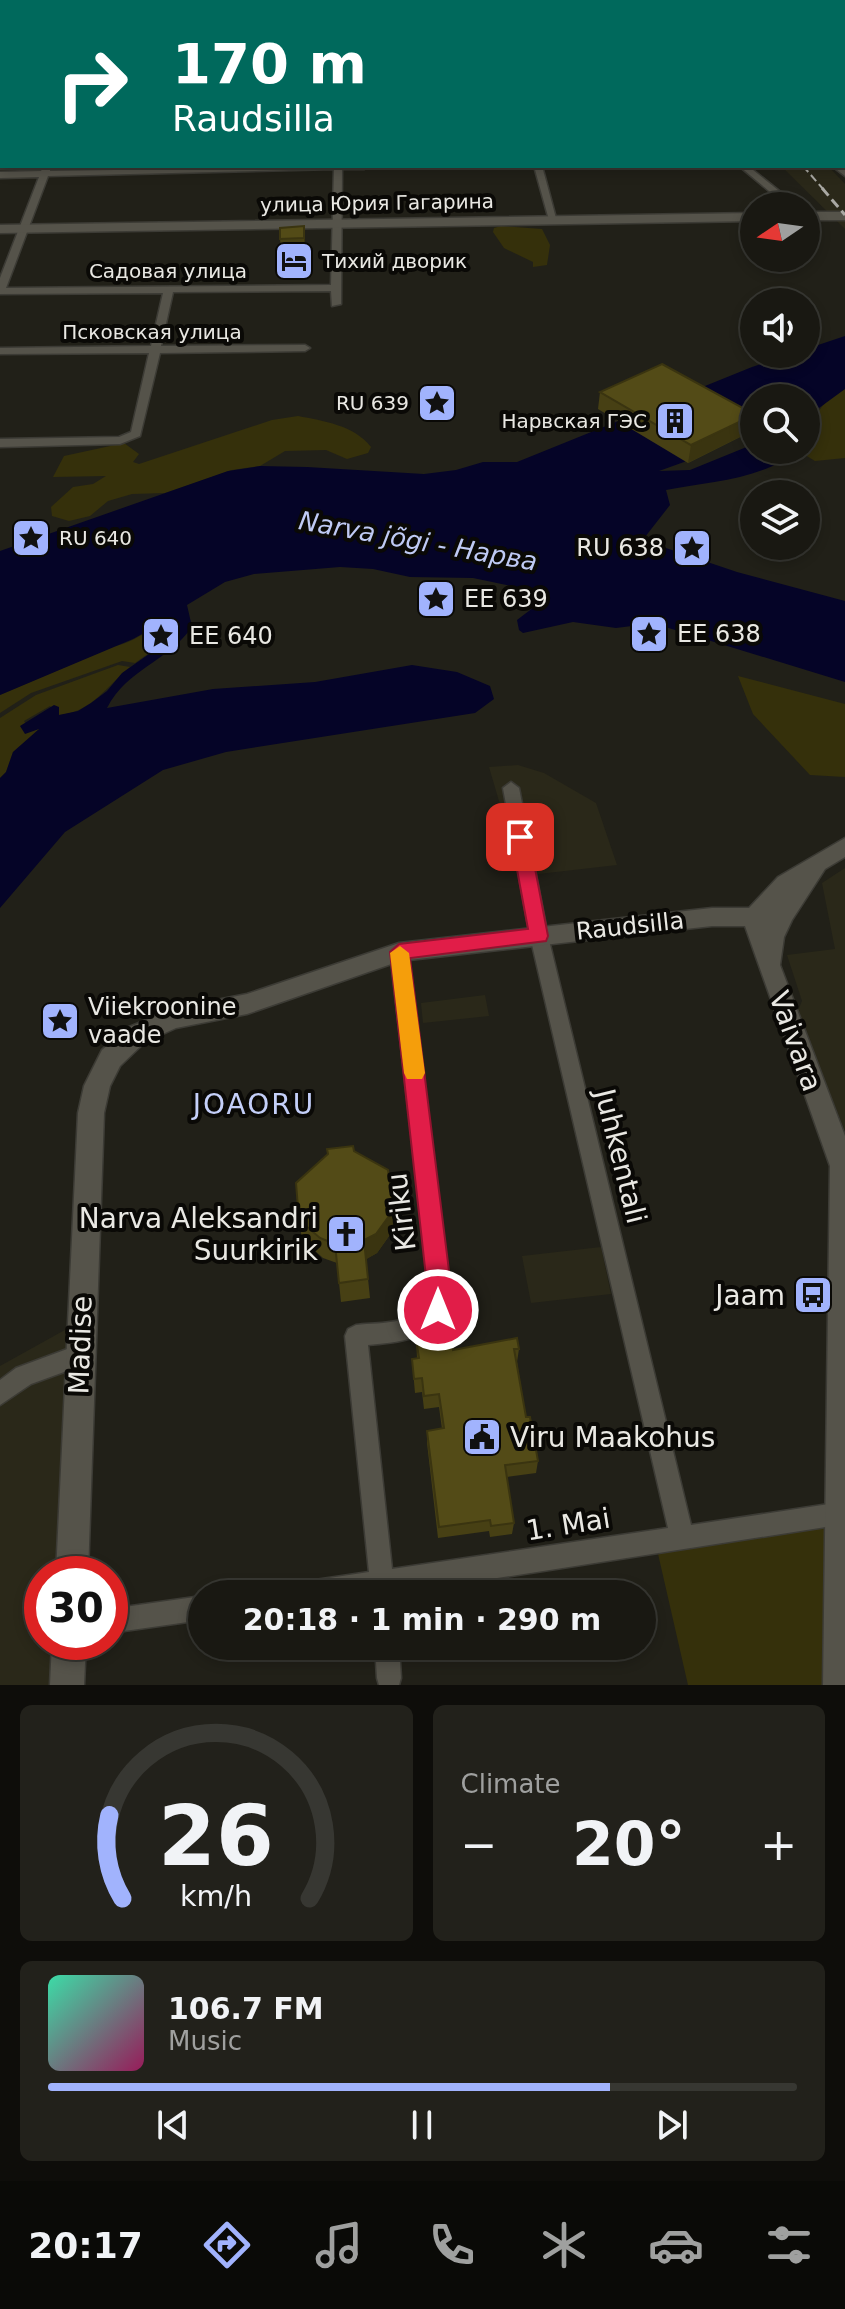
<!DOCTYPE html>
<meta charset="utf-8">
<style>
body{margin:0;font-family:"DejaVu Sans",sans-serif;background:#22211b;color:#f1f3f6;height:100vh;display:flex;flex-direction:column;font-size:30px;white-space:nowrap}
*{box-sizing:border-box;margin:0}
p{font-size:26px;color:#9fa09f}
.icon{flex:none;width:44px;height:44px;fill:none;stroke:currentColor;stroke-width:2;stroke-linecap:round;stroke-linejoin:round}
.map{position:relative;height:1685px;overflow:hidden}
.details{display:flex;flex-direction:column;gap:20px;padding:20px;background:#0e0d0a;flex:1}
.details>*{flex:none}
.banner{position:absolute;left:0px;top:0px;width:846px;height:168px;box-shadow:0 4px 12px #0003,0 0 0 2px #373732;background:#00695c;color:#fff;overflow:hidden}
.needle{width:52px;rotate:257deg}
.buttons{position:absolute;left:740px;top:192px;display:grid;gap:16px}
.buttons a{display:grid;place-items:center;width:80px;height:80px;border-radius:50%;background:#191812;box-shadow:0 4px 12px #0003,0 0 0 2px #373732;font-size:40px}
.speed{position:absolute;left:24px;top:1556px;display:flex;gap:16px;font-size:40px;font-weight:700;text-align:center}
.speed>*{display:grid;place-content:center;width:104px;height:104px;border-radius:50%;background:#191812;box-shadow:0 4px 12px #0003,0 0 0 2px #373732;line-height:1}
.speed .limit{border:12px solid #d22;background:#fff;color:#111}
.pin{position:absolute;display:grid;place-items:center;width:68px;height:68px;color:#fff;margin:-34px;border-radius:16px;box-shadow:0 4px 12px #0006}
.me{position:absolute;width:88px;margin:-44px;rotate:0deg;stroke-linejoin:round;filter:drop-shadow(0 0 6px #0008)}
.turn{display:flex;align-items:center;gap:28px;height:168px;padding:0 40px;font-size:36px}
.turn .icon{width:104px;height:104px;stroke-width:2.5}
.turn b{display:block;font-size:56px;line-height:68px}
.big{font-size:60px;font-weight:700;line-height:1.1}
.details .card{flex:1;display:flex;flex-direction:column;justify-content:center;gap:12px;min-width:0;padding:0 28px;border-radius:12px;background:#22211b}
.details .dial{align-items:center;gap:0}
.dial svg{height:208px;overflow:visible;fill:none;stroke:#373732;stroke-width:7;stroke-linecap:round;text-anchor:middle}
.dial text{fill:#f1f3f6;stroke:none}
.song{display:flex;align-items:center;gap:24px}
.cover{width:96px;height:96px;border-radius:12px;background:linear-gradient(135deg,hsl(160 70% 55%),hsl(330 70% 35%))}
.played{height:8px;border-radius:4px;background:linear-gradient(90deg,#a1b3fd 75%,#373732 75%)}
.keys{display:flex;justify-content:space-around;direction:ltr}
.heat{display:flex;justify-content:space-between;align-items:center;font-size:44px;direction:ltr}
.details .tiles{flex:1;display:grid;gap:20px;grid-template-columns:1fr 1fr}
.card:last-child{grid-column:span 2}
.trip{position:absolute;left:188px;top:1580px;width:468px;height:80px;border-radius:40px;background:#191812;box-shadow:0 4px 12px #0003,0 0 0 2px #373732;font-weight:700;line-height:80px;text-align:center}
.tab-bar{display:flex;height:128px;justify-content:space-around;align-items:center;background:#0a0a07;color:#9fa09f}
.tab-bar .icon{width:56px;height:56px}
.tab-bar .on{color:#a1b3fd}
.tab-bar b{font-size:36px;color:#f1f3f6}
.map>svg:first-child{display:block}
.built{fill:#2a2819}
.green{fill:#35300b}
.water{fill:#050427}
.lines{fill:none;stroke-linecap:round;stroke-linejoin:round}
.street-casing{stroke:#3c3b35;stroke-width:3}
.secondary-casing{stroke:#3c3b35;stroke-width:3}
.street{fill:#55534a;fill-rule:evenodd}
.secondary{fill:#55534a;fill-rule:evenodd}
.rail-far1{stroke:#a9a8a3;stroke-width:2;stroke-dasharray:8 4;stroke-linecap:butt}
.rail{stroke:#a9a8a3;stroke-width:3;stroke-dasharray:10 5;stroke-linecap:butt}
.wall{fill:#474014}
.shaded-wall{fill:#3a3410}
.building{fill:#534b17;stroke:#3a3410;stroke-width:2}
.route{fill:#e11d48;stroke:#92132f;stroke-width:2}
.slow{fill:#f59e0b}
.labels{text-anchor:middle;stroke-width:8;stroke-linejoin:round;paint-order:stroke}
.far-street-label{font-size:20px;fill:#e9e8e3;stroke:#0a0906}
.far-poi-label{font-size:20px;fill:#e9e8e3;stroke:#0a0906;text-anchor:start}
.poi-label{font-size:24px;fill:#e9e8e3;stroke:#0a0906;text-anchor:start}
.street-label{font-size:24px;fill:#e9e8e3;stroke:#0a0906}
.water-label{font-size:26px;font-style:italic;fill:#bfcaf4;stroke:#0a0906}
.near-street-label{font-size:28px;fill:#e9e8e3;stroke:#0a0906}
.quarter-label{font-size:28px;letter-spacing:2px;fill:#c4cff9;stroke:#0a0906}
.near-poi-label{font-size:28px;fill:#e9e8e3;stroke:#0a0906;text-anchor:end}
</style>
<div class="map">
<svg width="845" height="1685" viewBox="0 0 845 1685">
<rect width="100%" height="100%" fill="#212018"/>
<!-- built -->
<path class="built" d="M781,166H828L845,184V229Z
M518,765L544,773L596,803L617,865L521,876L489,767Z
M845,868V1131L797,1013L802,1001L787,955L835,949L822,883Z
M485,995L489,1016L423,1023L421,1003Z
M601,1247L611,1294L531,1303L522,1256Z
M72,1326L61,1574H42V1642H58L56,1685H0V1366Z"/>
<!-- green -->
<path class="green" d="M501,226L542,229L550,245L547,265L533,267V262L504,248L493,232L494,228Z
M845,389V458L815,461L797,450H806C806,425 822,399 845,389Z
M298,416C323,421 354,425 371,447L368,453L347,459L326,450L285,451L260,466L232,470L165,493L132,494L108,501L90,516L69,521L52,516L51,507L73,487L93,484L106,476L53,477L64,456L124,443L139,454L133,462L139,464L272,420Z
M169,624L172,637L135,663L122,661L31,693L0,713V695L114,646C134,644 151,625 169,624Z
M118,665L130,667C108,685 91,713 59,715L50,706L24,721L31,731L41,728L13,752L6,772L0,778V718L36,695Z
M738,676L845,704V777L810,775L753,714Z
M836,1520L832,1685H688L656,1545Z"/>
<!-- water -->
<path class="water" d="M845,336V389L819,408L806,440V398H754V423L684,462L659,471L690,470L754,444V450H796C765,480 707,482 666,490L670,505L645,537L654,544L737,572L845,601V682L662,626L640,625L616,628L573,622L523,633L519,630L517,620L538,604L535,591L473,578L410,577L373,569L340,567L254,574L225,582L187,605L192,627C167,662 127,669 107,708L213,689L315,682L412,665L457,672L490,686L494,699L475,713L226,752L163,770L65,832L0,908V778L6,772L13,752L39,729L25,734L20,726L54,705L59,707V715L78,711L91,703L107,691L122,673L169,640L176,631L172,623L164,622L133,639L0,695V551L228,471L260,466L307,467L424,474L456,470L483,462H517L752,367L790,354H806V349Z"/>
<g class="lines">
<!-- street casing -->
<g class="street-casing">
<path id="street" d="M438,0H445L446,2H439Z
M614,0H622L624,2H616Z
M0,84H2V88H0Z
M0,131H2V137H0Z
M44,166H50V171L368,166L364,169H342L341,304L332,306L331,291L173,292L161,346L305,345L310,348L305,351L160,353L140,436L120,444L0,447V439L119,437L131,432L149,353L0,354V348L151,346L163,293L0,294V278L39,177L0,178V172L41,171ZM334,169L331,285L6,288L48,176Z
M534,166H542L557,222L549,220Z
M739,166H748L798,206H787Z
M832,166L845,169V176Z
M511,782L519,788L548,936L691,1525L842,1502L845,1504V1524L395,1594H290L293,1585L302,1582L369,1572L345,1336L348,1329L356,1325C383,1322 420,1326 430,1295L390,952L393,947L399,945L405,947L408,952L450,1295C437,1339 409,1341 368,1345L392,1569L668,1528L530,936L503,788Z
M78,1345L86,1348L89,1356L86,1364L31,1384L0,1405V1380L16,1368Z
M202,1596V1620L110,1633V1609Z
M375,1646H399L401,1678L399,1685H379L377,1678Z"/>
</g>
<!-- secondary casing -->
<g class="secondary-casing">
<path id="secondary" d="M806,212H845V220H806Z
M754,213V221L0,233V225Z
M845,838V857L825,869L792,920L784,937L780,965L845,1136V1685H823L830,1166L745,926H712L400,961L247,1014L176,1028L145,1042L120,1066L110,1086L104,1113L88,1574H56L78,1113L84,1086L102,1050L127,1028L172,1009L247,994L399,943L712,908H749L778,877Z
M52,1642H86L84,1685H50Z"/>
</g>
<!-- street -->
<use href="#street" class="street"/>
<!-- secondary -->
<use href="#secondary" class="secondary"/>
<!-- rail-far1 -->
<path class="rail-far1" d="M534,0L538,2
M803,166L824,190"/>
<!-- rail -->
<path class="rail" d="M822,188L845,215"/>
</g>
<!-- wall -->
<path class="wall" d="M304,226L306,268L283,269L280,239Z
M600,392L754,414V445L740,437L688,463L598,409Z
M763,450H796L794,456L784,462Z
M354,1151L394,1209V1229L377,1253L366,1259L370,1298L341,1302L337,1263L323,1258L302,1239L299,1220L328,1154Z
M416,1339L453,1350L519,1349L517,1362L526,1417L538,1461L536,1473L507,1477L514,1523L512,1534L490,1537L489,1531L438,1538L427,1443V1431L442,1429L439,1407L424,1409L422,1392L415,1393L412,1359L417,1358Z"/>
<!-- shaded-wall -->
<path class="shaded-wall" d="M304,226L306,256V268L304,238Z
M743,420L740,437L688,463L691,445Z
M786,450H796L794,456L784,462Z
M394,1209V1229L377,1253L365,1260L364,1240Z"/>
<!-- building -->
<path class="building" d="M304,226V238L280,239V228Z
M662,364L754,414V426L743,420L691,445L600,392Z
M353,1146L354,1151L388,1170L394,1209L376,1234L364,1240L368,1279L339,1283L335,1244L320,1238L299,1220L296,1183L328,1154L327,1149Z
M451,1335L453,1350L517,1338L519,1349H514L526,1417H530L538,1461L505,1465L514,1523L491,1526L490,1520L439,1527L427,1431L444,1428L439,1394L424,1396L422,1378L414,1379L412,1359L419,1358L416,1339Z"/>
<!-- route -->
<path class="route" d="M520,830L529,837L548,936L546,941L410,958L452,1295L446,1318L438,1321L429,1318L426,1310L428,1295L390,952L399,944L528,929L511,837Z"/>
<!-- slow -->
<path class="slow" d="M400,946L409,953L425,1073L422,1079H407L404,1073L390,953Z"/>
<!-- icons -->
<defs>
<g id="hotel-square" transform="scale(2)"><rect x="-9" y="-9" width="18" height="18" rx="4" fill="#a1b3fd" stroke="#0a0906"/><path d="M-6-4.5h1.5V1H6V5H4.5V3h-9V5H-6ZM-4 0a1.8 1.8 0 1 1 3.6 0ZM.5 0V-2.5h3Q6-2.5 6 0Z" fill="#111"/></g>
<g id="sight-square" transform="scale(2)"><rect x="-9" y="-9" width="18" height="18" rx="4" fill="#a1b3fd" stroke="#0a0906"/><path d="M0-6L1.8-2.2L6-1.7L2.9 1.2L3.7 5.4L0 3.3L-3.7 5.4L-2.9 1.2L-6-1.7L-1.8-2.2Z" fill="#111"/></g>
<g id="building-square" transform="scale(2)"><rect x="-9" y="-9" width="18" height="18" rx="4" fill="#a1b3fd" stroke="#0a0906"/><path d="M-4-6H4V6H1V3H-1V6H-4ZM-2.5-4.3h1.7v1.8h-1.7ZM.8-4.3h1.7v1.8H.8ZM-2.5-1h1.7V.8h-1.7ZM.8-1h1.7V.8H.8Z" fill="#111"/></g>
<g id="church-square" transform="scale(2)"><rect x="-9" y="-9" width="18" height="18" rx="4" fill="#a1b3fd" stroke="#0a0906"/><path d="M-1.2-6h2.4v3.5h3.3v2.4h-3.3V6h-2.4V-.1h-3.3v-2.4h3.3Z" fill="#111"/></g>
<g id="bus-square" transform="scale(2)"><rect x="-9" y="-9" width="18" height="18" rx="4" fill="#a1b3fd" stroke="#0a0906"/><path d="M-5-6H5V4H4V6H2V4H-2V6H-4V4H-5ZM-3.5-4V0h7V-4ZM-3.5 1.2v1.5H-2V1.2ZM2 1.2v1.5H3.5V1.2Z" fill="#111"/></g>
<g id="civic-square" transform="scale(2)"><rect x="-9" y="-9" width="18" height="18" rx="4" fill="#a1b3fd" stroke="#0a0906"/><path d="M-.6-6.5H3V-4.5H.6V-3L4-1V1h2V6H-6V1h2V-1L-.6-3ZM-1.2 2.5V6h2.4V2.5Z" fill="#111"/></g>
</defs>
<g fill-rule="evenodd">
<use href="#hotel-square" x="294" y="261"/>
<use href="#sight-square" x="437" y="403"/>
<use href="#building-square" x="675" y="421"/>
<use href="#sight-square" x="31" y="538"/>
<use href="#sight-square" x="692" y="548"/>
<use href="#sight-square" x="436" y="599"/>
<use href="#sight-square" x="649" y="634"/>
<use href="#sight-square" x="161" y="636"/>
<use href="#sight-square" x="60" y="1021"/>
<use href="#church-square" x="346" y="1234"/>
<use href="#bus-square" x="813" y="1295"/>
<use href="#civic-square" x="482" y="1437"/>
</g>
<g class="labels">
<!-- far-street labels -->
<g class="far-street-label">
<text transform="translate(377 203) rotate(-1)" y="7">улица Юрия Гагарина</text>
<text x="168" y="278">Садовая улица</text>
<text x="152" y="339">Псковская улица</text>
</g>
<!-- far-poi labels -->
<g class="far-poi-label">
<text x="322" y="268">Тихий дворик</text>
<text x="409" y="410" text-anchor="end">RU 639</text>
<text x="647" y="428" text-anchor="end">Нарвская ГЭС</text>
<text x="59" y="545">RU 640</text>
</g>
<!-- poi labels -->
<g class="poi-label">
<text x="664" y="556" text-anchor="end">RU 638</text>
<text x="464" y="607">EE 639</text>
<text x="677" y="642">EE 638</text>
<text x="189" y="644">EE 640</text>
<text x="88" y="1015">Viiekroonine<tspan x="88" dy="28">vaade</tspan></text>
</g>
<!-- street labels -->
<g class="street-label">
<text transform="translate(630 926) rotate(-6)" y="8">Raudsilla</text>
</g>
<!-- water labels -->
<g class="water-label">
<text transform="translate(418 541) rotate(10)" y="9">Narva jõgi - Нарва</text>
</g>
<!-- near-street labels -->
<g class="near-street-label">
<text transform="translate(796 1041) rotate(70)" y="10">Vaivara</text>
<text transform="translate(621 1156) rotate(76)" y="10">Juhkentali</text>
<text transform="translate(401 1212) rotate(-97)" y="10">Kiriku</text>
<text transform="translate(80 1345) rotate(-88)" y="10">Madise</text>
<text transform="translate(568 1524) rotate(-9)" y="10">1. Mai</text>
</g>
<!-- quarter labels -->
<g class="quarter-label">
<text x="254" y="1114">JOAORU</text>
</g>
<!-- near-poi labels -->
<g class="near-poi-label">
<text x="318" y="1228">Narva Aleksandri<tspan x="318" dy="32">Suurkirik</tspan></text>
<text x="785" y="1305">Jaam</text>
<text x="510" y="1447" text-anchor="start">Viru Maakohus</text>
</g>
</g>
</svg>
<div class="buttons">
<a><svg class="needle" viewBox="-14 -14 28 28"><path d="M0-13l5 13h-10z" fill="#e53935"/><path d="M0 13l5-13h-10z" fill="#9fa09f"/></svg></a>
<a><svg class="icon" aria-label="sound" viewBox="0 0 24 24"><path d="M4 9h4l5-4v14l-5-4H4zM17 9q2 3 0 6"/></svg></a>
<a><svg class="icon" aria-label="search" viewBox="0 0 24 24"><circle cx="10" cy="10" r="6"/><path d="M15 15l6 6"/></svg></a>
<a><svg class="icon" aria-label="layers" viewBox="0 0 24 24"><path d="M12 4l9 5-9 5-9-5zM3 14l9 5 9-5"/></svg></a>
</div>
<div class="speed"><div class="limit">30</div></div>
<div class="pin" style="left:520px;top:837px;background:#d93025"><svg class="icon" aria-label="arrive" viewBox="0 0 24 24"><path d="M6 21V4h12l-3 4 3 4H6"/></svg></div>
<svg class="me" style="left:438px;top:1310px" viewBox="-20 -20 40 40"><circle r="17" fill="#e11d48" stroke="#fff" stroke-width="3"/><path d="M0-11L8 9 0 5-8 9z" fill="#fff"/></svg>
<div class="trip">20:18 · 1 min · 290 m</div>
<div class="banner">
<div class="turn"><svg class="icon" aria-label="right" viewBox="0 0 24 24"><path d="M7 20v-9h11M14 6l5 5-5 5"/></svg><div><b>170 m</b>Raudsilla</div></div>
</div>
</div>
<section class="details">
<div class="tiles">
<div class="card dial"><svg viewBox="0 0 100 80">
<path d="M14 69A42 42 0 1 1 86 69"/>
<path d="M14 69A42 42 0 0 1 9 37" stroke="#a1b3fd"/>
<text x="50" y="56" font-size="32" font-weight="700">26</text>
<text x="50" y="72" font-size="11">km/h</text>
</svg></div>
<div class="card"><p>Climate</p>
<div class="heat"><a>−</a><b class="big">20°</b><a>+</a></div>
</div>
<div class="card">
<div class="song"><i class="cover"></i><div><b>106.7 FM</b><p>Music</p></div></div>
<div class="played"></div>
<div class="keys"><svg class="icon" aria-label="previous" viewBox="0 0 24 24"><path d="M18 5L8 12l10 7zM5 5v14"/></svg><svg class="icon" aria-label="pause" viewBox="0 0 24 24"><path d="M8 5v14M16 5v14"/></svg><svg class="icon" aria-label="next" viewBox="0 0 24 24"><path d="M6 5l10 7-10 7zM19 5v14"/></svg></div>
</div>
</div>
</section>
<nav class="tab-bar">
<b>20:17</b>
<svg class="icon on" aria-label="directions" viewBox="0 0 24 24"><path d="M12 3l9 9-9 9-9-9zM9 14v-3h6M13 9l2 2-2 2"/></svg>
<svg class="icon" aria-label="music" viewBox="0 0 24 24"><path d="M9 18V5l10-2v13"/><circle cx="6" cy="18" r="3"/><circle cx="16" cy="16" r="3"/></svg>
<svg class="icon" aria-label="phone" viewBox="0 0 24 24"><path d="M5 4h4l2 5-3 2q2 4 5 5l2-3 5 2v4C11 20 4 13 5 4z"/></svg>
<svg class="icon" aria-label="climate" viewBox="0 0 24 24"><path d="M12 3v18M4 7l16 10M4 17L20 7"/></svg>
<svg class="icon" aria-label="car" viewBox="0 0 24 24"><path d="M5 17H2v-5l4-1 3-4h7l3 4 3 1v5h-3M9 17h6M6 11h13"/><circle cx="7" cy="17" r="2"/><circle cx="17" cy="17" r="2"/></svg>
<svg class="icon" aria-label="filters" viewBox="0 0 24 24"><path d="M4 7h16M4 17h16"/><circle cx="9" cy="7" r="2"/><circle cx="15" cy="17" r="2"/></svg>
</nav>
